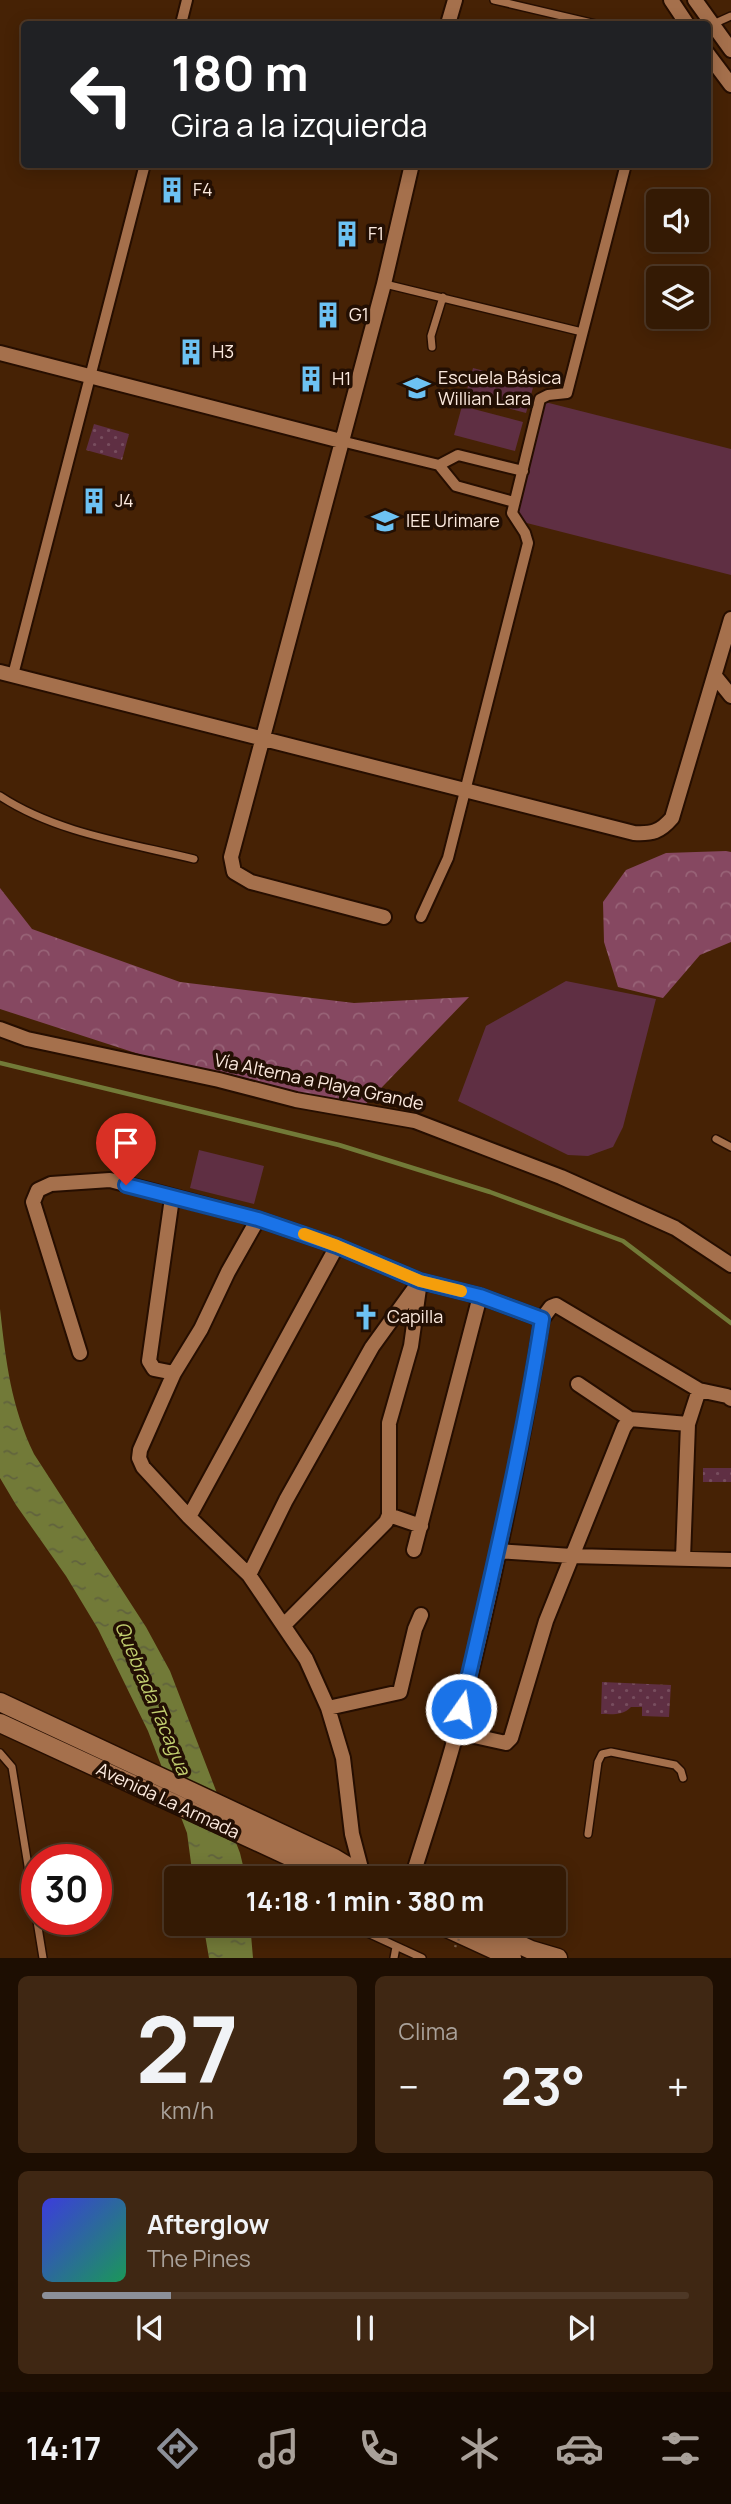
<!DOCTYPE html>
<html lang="es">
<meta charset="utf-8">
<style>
body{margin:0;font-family:Manrope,sans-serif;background:#3f2713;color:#f1f3f6;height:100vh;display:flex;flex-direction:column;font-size:26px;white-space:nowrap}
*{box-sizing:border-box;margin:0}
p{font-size:23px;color:#a9a19a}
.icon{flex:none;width:38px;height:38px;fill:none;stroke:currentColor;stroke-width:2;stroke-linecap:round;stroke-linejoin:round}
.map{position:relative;height:1958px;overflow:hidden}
.sheet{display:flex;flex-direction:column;gap:18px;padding:18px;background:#1d0e02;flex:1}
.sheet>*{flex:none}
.hud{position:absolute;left:21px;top:21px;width:690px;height:147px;border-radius:7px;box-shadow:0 4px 18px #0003,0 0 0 2px #4e3826;background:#202124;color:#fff;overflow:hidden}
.fabs{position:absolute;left:646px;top:189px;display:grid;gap:14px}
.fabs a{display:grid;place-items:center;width:63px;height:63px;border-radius:7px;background:#341a04;box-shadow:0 4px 18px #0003,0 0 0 2px #4e3826;font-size:35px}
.speed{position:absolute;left:21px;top:1844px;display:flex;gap:14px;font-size:35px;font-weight:700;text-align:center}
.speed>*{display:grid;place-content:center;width:91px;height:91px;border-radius:50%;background:#341a04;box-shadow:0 4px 18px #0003,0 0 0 2px #4e3826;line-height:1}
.speed .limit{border:10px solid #d22;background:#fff;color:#111}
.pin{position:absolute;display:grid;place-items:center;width:60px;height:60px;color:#fff;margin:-72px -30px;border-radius:50% 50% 50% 0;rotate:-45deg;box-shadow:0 0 7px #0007}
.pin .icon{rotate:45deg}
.me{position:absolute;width:77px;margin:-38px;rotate:13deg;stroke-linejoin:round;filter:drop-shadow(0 0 5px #0008)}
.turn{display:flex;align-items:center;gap:24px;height:147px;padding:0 35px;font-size:32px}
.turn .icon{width:91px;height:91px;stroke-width:2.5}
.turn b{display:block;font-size:49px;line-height:60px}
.big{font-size:52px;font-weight:700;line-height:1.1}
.sheet .widget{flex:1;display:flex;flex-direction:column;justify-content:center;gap:10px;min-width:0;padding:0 24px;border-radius:10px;background:#3f2713}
.sheet .dial{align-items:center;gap:0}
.dial b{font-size:91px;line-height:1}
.song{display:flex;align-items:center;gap:21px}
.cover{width:84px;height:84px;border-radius:10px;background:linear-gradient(135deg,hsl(240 70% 55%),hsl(150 70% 35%))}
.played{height:7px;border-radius:4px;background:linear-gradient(90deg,#8c9099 20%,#4e3826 20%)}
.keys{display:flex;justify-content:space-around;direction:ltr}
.heat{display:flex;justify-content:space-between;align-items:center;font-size:38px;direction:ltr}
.sheet .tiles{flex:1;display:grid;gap:18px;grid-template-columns:1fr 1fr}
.widget:last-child{grid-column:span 2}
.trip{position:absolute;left:164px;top:1866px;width:402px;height:70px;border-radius:7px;background:#341a04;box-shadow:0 4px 18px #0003,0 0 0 2px #4e3826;font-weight:700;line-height:70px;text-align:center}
.tab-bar{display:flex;height:112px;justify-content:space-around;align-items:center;background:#150a02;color:#a9a19a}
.tab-bar .icon{width:49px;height:49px}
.tab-bar .current{color:#8c9099}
.tab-bar b{font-size:32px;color:#f1f3f6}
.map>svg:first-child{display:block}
.forest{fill:url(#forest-crowns)}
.park{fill:url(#park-dots)}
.garden{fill:#5f2f43}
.water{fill:url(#water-ripples)}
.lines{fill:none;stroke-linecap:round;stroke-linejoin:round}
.stream{stroke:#727a38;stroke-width:4.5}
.service-casing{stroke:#260e00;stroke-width:10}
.pedestrian-casing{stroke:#260e00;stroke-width:14}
.minor-casing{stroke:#260e00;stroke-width:18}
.secondary-casing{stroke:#260e00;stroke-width:21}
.service{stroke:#a5704c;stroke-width:7}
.pedestrian{stroke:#a5704c;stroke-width:10}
.minor{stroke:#a5704c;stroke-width:14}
.secondary{stroke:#a5704c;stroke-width:18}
.path-bridge{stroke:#7f614a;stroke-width:2.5;stroke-dasharray:2 5;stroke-linecap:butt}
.route-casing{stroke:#114b97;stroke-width:18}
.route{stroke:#1a73e8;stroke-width:12}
.slow{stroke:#f59e0b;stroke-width:12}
.labels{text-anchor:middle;stroke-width:7;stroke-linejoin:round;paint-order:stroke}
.poi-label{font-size:18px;fill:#fceadf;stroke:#230f03;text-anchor:start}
.street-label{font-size:18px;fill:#fceadf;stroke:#230f03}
.water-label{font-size:19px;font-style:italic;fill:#c2ce6f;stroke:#230f03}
</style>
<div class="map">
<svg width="731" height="1958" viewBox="0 0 731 1958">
<defs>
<pattern id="forest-crowns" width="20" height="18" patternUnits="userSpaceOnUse" patternTransform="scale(1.75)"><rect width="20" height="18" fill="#864861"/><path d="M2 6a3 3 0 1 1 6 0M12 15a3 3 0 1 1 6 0" fill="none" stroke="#986377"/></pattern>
<pattern id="park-dots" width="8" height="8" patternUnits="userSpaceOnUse" patternTransform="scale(1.75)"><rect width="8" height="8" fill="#5f2f43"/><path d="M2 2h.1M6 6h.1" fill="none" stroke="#774d5e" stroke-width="1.8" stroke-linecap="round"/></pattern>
<pattern id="water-ripples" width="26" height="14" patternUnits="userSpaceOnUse" patternTransform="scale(1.75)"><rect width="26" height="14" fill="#727a38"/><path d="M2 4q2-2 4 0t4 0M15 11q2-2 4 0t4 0" fill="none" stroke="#61633d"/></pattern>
</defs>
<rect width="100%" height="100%" fill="#462205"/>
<!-- forest -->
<path class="forest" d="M726,851L731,852V942L700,955L663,998L618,987L604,942L603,902L626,870L666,853Z
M0,888L32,929L180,982L354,1003L469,997L359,1111L219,1080L0,1009Z"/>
<!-- park -->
<path class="park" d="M94,424L129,434L122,460L86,450Z
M703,1468H731V1482H703Z
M602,1682L671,1685L669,1717L642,1716V1707H631C623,1716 611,1714 601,1714Z"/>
<!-- garden -->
<path class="garden" d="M473,368L534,384L526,413L465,397Z
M537,400L731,449V575L507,518Z
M462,406L523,422L515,451L454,435Z
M566,981L656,999L623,1127L613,1147L588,1156L568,1155L458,1101L486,1026Z
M199,1150L264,1166L254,1204L190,1188Z"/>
<!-- water -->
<path class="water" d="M0,1309C6,1362 11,1406 34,1454L146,1627L170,1671L240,1853L246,1878H193L187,1833L148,1731L98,1629L66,1576L16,1505L0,1478Z
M203,1923H250L253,1958H209Z"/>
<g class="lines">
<!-- stream -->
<path class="stream" d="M0,1063L339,1145L490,1192L623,1241L731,1323"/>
<!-- service casing -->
<g class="service-casing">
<path id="service" d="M494,0L596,24
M711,25L731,16
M385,284L582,332
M432,347L431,336L443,297
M0,796C56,833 129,843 194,859
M716,1139L731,1147
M0,1753L12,1767L43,1958
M588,1834L598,1762L602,1754L611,1752L675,1765L681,1771L683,1778
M346,1923L422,1958
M394,1958L396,1947"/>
</g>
<!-- pedestrian casing -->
<g class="pedestrian-casing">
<path id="pedestrian" d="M181,24L187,0
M341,441L439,465L456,486L514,502
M439,465L458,455L523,471
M13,675L145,164
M421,917L448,858L528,543L525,533L512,513L540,399L548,395L567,393L626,164"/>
</g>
<!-- minor casing -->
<g class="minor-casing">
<path id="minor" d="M671,0L687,24
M695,0L731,50
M448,24L455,0
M707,53L731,85
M0,353L341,441
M0,672L634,833C652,834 660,832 672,818L731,619
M715,676L731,696
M384,917L251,882L234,872L231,857L384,284L412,164
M0,1029L27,1039L219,1080L296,1100L415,1121L561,1177L675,1228L731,1265
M172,1198L149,1361L154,1369L174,1373
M258,1219L228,1272L201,1329L174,1373L140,1450L139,1458L143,1467L189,1517L249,1575L306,1659L328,1708L343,1758L352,1834L363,1876
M80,1353L33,1202L38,1190L51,1184L110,1180L258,1219L337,1246L420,1281L480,1296L542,1319L551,1307L556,1305L699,1390L727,1396L731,1399
M578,1384L630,1419
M389,1515L421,1526
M189,1517L337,1246
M414,1550L480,1296
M498,1551L572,1556L731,1560
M683,1558L688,1424L699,1390
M249,1575L286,1500L372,1347L419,1282
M284,1625L386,1522L389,1515V1423L411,1346L420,1281
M328,1708L400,1692L415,1629L421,1615
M456,1732L506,1743L511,1738L546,1621L624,1427L630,1419L688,1424
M412,1878C427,1829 444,1780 457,1730C491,1595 521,1457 542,1319"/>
</g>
<!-- secondary casing -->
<g class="secondary-casing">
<path id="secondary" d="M0,1702L334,1858L367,1878
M0,1723L336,1878
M436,1923L512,1958
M472,1923L531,1950L558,1958"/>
</g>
<!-- service -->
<use href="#service" class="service"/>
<!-- pedestrian -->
<use href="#pedestrian" class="pedestrian"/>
<!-- minor -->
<use href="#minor" class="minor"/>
<!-- secondary -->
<use href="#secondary" class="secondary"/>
<!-- path-bridge -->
<path class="path-bridge" d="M455,1947L467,1923"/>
</g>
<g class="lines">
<!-- route casing -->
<g class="route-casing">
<path id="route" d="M126,1185L258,1219L337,1246L420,1281L480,1296L542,1319C522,1450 491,1579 461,1709"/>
</g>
<!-- route -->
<use href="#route" class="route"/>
<!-- slow -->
<path class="slow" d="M304,1234L337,1246L420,1281L461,1291"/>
</g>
<!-- icons -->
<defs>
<g id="building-bare" transform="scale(2.1)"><path d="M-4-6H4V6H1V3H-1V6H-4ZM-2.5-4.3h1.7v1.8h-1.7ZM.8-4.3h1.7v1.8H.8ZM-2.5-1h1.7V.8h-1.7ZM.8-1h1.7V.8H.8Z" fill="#6dc2f3" stroke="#230f03" stroke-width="2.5" paint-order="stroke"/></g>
<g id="school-bare" transform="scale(2.1)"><path d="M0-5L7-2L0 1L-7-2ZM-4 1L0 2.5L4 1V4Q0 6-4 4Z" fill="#6dc2f3" stroke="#230f03" stroke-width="2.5" paint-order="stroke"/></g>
<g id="church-bare" transform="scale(2.1)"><path d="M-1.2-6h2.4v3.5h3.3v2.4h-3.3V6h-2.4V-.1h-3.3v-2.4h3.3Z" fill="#6dc2f3" stroke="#230f03" stroke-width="2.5" paint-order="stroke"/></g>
</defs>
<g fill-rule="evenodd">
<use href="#building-bare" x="172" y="190"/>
<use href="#building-bare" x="347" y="234"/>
<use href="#building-bare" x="328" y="315"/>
<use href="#building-bare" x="191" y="352"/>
<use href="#building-bare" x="311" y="379"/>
<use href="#school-bare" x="417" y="388"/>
<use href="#building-bare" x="94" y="501"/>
<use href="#school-bare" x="385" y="521"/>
<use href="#church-bare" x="366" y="1317"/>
</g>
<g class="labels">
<!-- poi labels -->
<g class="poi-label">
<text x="193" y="196">F4</text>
<text x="368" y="240">F1</text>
<text x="349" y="321">G1</text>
<text x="212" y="358">H3</text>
<text x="438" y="384">Escuela Básica<tspan x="438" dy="21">Willian Lara</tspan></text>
<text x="332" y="385">H1</text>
<text x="115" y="507">J4</text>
<text x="406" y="527">IEE Urimare</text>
<text x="387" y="1323">Capilla</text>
</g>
<!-- street labels -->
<g class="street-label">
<text transform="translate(319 1082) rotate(12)" y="6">Vía Alterna a Playa Grande</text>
<text transform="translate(168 1801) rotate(25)" y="6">Avenida La Armada</text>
</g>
<!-- water labels -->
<g class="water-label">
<text transform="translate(153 1698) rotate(67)" y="7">Quebrada Tacagua</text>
</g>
</g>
</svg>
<div class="fabs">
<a><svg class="icon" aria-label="sound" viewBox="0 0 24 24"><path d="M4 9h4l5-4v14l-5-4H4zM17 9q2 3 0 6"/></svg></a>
<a><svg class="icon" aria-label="layers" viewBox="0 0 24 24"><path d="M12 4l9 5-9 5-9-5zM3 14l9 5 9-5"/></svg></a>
</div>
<div class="speed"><div class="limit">30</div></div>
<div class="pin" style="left:126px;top:1185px;background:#d93025"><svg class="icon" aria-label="arrive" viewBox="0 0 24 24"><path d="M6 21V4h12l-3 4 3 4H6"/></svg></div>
<svg class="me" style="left:461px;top:1709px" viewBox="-20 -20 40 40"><circle r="17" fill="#1a73e8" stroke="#fff" stroke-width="3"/><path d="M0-11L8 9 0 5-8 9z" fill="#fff"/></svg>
<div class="trip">14:18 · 1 min · 380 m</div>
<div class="hud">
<div class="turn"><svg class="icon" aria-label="left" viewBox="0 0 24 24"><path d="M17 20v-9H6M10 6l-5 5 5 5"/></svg><div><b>180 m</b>Gira a la izquierda</div></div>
</div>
</div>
<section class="sheet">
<div class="tiles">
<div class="widget dial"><b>27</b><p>km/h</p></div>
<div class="widget"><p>Clima</p>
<div class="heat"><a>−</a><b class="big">23°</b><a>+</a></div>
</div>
<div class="widget">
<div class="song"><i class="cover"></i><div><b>Afterglow</b><p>The Pines</p></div></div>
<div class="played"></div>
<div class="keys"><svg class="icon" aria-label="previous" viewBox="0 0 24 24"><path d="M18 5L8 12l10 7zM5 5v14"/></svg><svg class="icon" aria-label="pause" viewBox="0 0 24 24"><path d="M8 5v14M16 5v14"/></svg><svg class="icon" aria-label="next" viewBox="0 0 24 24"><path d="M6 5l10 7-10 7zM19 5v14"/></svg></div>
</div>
</div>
</section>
<nav class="tab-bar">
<b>14:17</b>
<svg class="icon current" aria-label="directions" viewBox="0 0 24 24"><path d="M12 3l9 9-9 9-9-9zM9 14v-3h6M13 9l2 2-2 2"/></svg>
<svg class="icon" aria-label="music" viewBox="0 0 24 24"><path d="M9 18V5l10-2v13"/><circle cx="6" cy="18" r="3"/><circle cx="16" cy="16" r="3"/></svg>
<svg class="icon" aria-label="phone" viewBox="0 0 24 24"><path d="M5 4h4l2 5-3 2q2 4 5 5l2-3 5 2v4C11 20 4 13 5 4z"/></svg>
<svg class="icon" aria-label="climate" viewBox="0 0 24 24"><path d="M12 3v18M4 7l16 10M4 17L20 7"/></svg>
<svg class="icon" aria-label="car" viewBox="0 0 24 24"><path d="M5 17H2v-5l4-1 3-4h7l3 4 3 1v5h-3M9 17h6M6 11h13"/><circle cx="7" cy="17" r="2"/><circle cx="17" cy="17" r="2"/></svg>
<svg class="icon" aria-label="filters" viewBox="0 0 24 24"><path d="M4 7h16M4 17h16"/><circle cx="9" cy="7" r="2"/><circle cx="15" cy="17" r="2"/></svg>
</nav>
